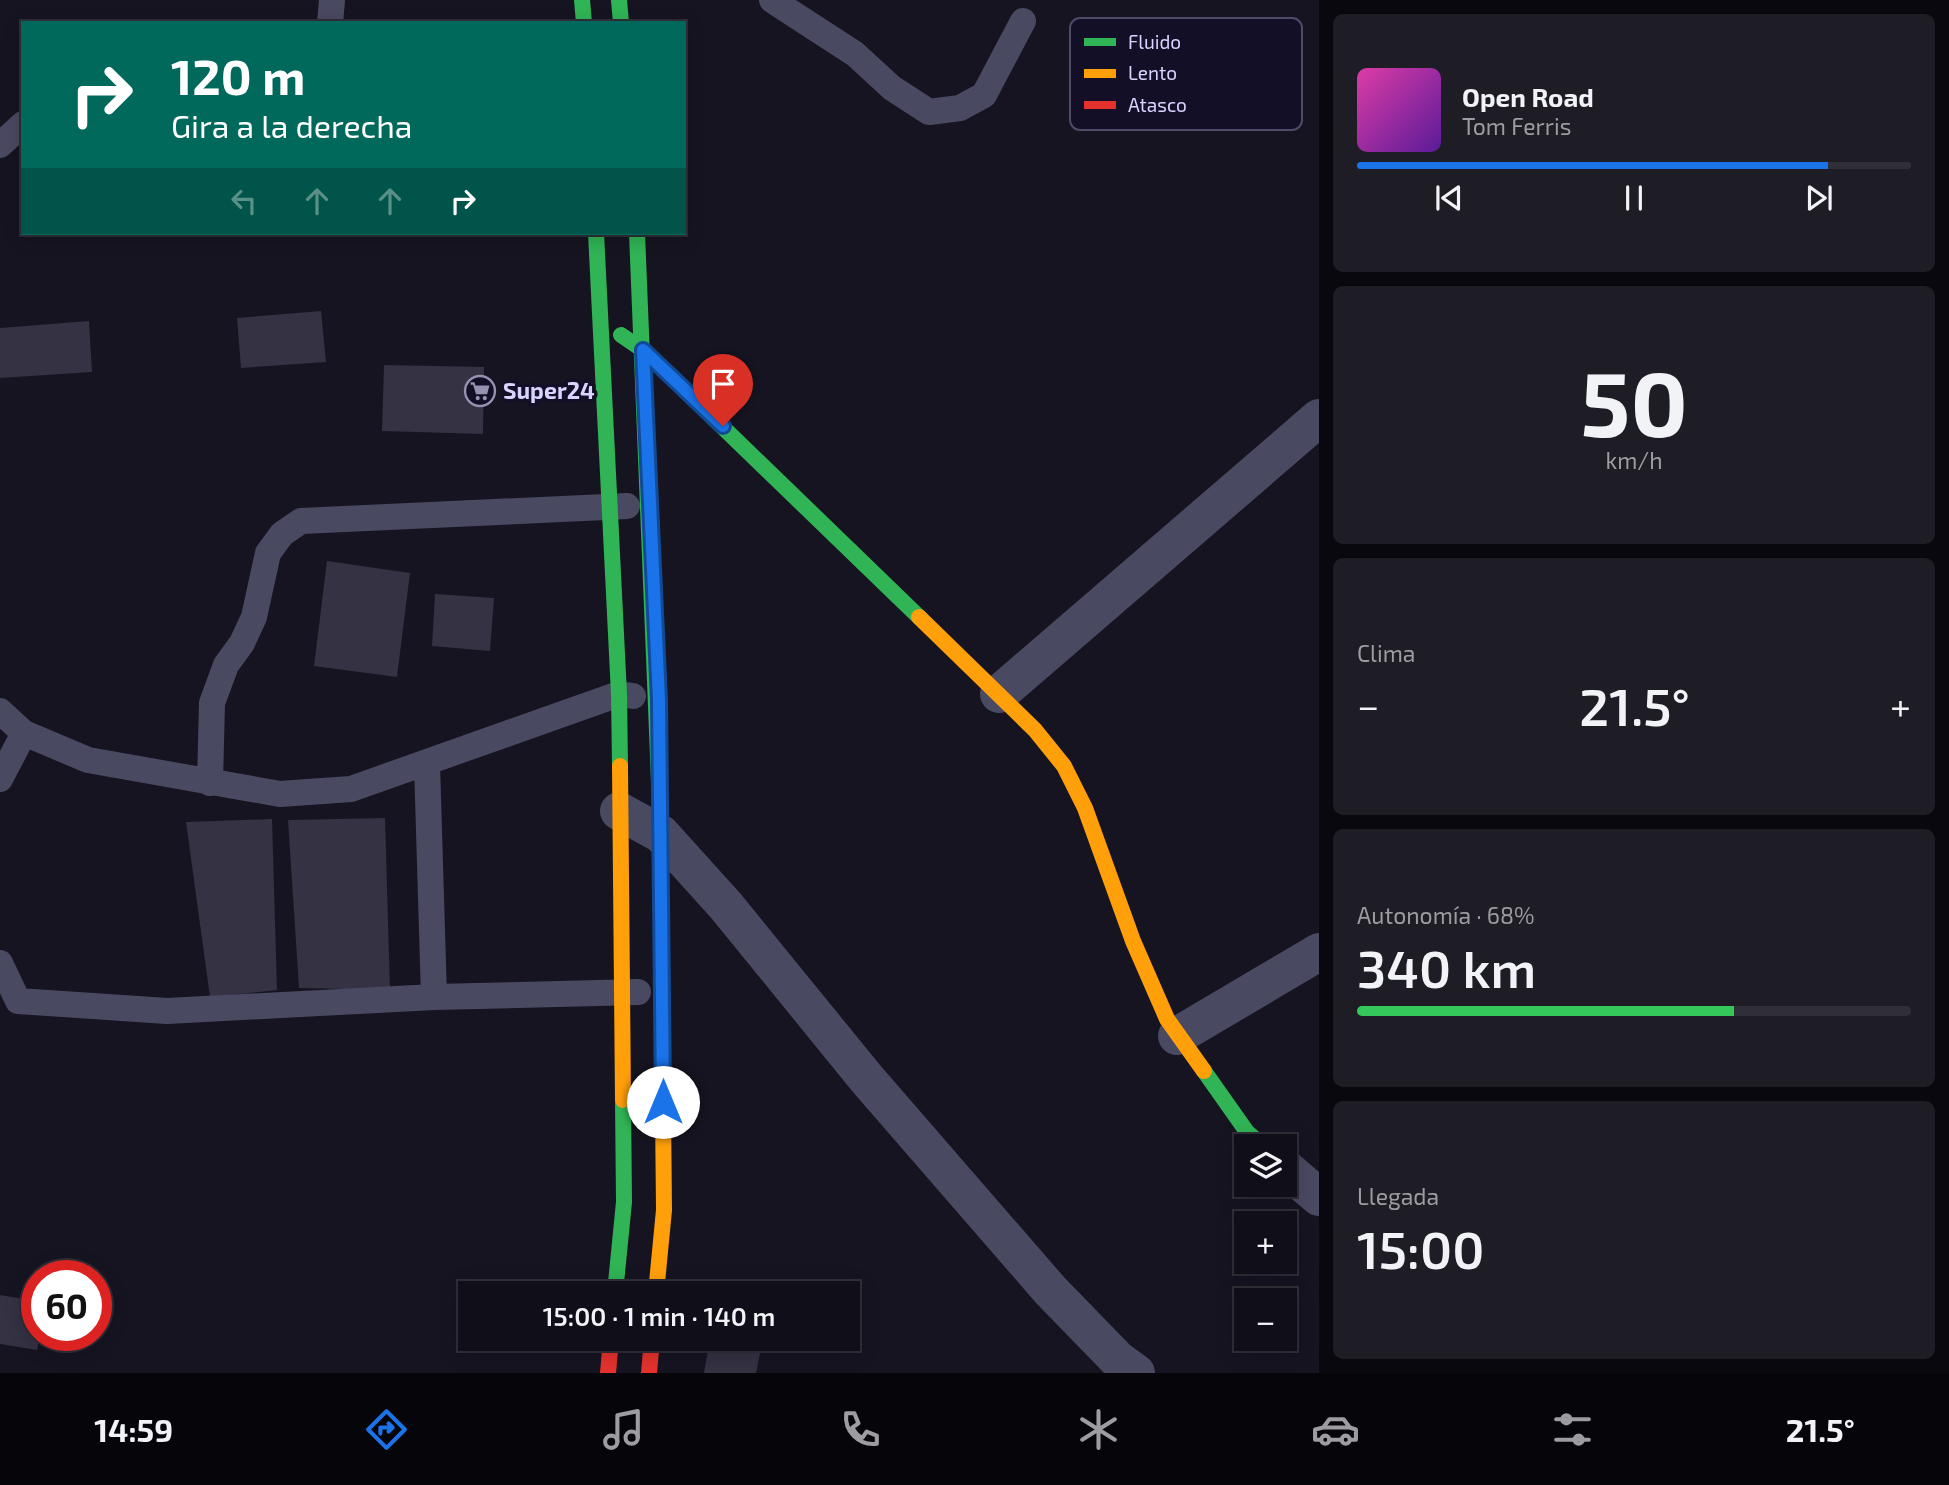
<!DOCTYPE html>
<html lang="es">
<meta charset="utf-8">
<style>
body{margin:0;font-family:"Exo 2",sans-serif;background:#1e1d26;color:#f1f3f6;height:100vh;display:flex;flex-direction:column;font-size:26px;white-space:nowrap}
*{box-sizing:border-box;margin:0}
p{font-size:23px;color:#9c9ca2}
.icon{flex:none;width:38px;height:38px;fill:none;stroke:currentColor;stroke-width:2;stroke-linecap:round;stroke-linejoin:round}
.map{position:relative;flex:1;overflow:hidden}
.side{display:flex;flex-direction:column;gap:14px;padding:14px;background:#09080e;width:630px}
.side>*{flex:none}
.guide{position:absolute;left:21px;top:21px;width:665px;height:214px;border-radius:0px;box-shadow:0 4px 18px #0003,0 0 0 2px #302f38;background:#00695c;color:#fff;overflow:hidden}
.buttons{position:absolute;left:1234px;top:1134px;display:grid;gap:14px}
.buttons a{display:grid;place-items:center;width:63px;height:63px;border-radius:0px;background:#100f19;box-shadow:0 4px 18px #0003,0 0 0 2px #302f38;font-size:35px}
.speed{position:absolute;left:21px;top:1260px;display:flex;gap:14px;font-size:35px;font-weight:700;text-align:center}
.speed>*{display:grid;place-content:center;width:91px;height:91px;border-radius:50%;background:#100f19;box-shadow:0 4px 18px #0003,0 0 0 2px #302f38;line-height:1}
.speed .limit{border:10px solid #d22;background:#fff;color:#111}
.pin{position:absolute;display:grid;place-items:center;width:60px;height:60px;color:#fff;margin:-72px -30px;border-radius:50% 50% 50% 0;rotate:-45deg;box-shadow:0 0 7px #0007}
.pin .icon{rotate:45deg}
.me{position:absolute;width:77px;margin:-38px;rotate:0deg;stroke-linejoin:round;filter:drop-shadow(0 0 5px #0008)}
.turn{display:flex;align-items:center;gap:24px;height:147px;padding:0 35px;font-size:32px}
.turn .icon{width:91px;height:91px;stroke-width:2.5}
.turn b{display:block;font-size:49px;line-height:60px}
.lanes{display:flex;align-items:center;height:66px;padding:0 35px;background:#0003;justify-content:center;gap:35px;direction:ltr}
.lanes .off{opacity:.35}
.big{font-size:52px;font-weight:600;line-height:1.1}
.side .card{flex:1;display:flex;flex-direction:column;justify-content:center;gap:10px;min-width:0;padding:0 24px;border-radius:10px;background:#1e1d26}
.side .dial{align-items:center;gap:0}
.dial b{font-size:91px;line-height:1}
.song{display:flex;align-items:center;gap:21px}
.cover{width:84px;height:84px;border-radius:10px;background:linear-gradient(135deg,hsl(320 70% 55%),hsl(270 70% 35%))}
.played{height:7px;border-radius:4px;background:linear-gradient(90deg,#1a73e8 85%,#302f38 85%)}
.keys{display:flex;justify-content:space-around;direction:ltr}
.heat{display:flex;justify-content:space-between;align-items:center;font-size:38px;direction:ltr}
.charge{height:10px;border-radius:5px;background:linear-gradient(90deg,#34c759 68%,#302f38 0)}
.trip{position:absolute;left:458px;top:1281px;width:402px;height:70px;border-radius:0px;background:#100f19;box-shadow:0 4px 18px #0003,0 0 0 2px #302f38;font-weight:600;line-height:70px;text-align:center}
.menu{display:flex;height:112px;justify-content:space-around;align-items:center;background:#06060a;color:#9c9ca2}
.menu .icon{width:49px;height:49px}
.menu .active{color:#1a73e8}
.menu b{font-size:32px;color:#f1f3f6}
main{display:flex;flex:1;min-height:0}
.map>svg:first-child{display:block}
.building{fill:#343243}
.lines{fill:none;stroke-linecap:round;stroke-linejoin:round}
.lane{stroke:#4a4962;stroke-width:26}
.street{stroke:#4a4962;stroke-width:38}
.fast{stroke:#30b455;stroke-width:16}
.slow{stroke:#ff9f0a;stroke-width:16}
.jam{stroke:#e5322d;stroke-width:16}
.route-casing{stroke:#114b97;stroke-width:18}
.route{stroke:#1a73e8;stroke-width:12}
.labels{text-anchor:middle;stroke-width:7;stroke-linejoin:round;paint-order:stroke}
.poi-label{font-size:23px;font-weight:bold;fill:#d9d4ff;stroke:#130f26;text-anchor:start}
.key{fill:#130f26;stroke:#4e4a67;stroke-width:2}
.key-label{font-size:19px;fill:#d9d4ff}
</style>
<main>
<div class="map">
<svg width="1319" height="1373" viewBox="0 0 1319 1373">
<rect width="100%" height="100%" fill="#161421"/>
<!-- building -->
<path class="building" d="M321,311L326,362L241,368L237,318Z
M89,321L92,372L0,378V328Z
M384,365L484,367L483,434L382,431Z
M327,561L410,573L397,677L314,666Z
M435,594L494,598L490,651L432,646Z
M385,818L390,990L299,988L288,820Z
M272,819L277,990L210,997L186,822Z
M0,1295L37,1301V1335H40L37,1350L0,1344Z
M710,1339H763L756,1373H704Z"/>
<g class="lines">
<!-- lane -->
<path class="lane" d="M772,0L855,54L892,88L929,112L960,108L984,95L1023,21
M330,23L332,0
M0,145L23,124
M0,711L24,733L88,760L280,794L351,789L619,694L633,696
M427,764L434,997
M0,779L24,733
M210,783L212,703L226,665L242,643L254,617L268,553L282,534L301,521L627,506
M0,963L18,1001L167,1011L434,997L638,992"/>
<!-- street -->
<path class="street" d="M999,694L1319,418
M619,811L661,834L726,906L866,1078L1050,1290L1118,1360L1136,1373
M1177,1036L1319,952
M1284,1167L1319,1197"/>
<!-- fast -->
<path class="fast" d="M582,0L584,23
M619,0L621,23
M596,233L619,694L620,766
M637,233L660,806
M621,335L643,350L919,617
M1204,1071L1247,1132L1263,1146
M615,1293L624,1202L623,1100"/>
<!-- slow -->
<path class="slow" d="M919,617L1035,730L1064,766L1085,808L1133,941L1167,1019L1204,1071
M620,766L623,1100
M656,1293L664,1210L660,806"/>
<!-- jam -->
<path class="jam" d="M608,1373L611,1339
M649,1373L652,1339"/>
</g>
<g class="lines">
<!-- route casing -->
<g class="route-casing">
<path id="route" d="M663,1102L659,700L643,350L723,426"/>
</g>
<!-- route -->
<use href="#route" class="route"/>
</g>
<!-- icons -->
<defs>
<g id="supermarket-ring" transform="scale(1.575)"><circle r="9.5" fill="#130f26" stroke="#9591b1" stroke-width="1.5"/><path d="M-6-5.5h2.5l.6 2H6L4.5 2H-2.5L-4.4-4H-6ZM-1.5 3.2a1.3 1.3 0 1 0 .1 0ZM3 3.2a1.3 1.3 0 1 0 .1 0Z" fill="#9591b1"/></g>
</defs>
<g fill-rule="evenodd">
<use href="#supermarket-ring" x="480" y="391"/>
</g>
<g class="labels">
<!-- poi labels -->
<g class="poi-label">
<text x="503" y="399">Super24</text>
</g>
</g>
<!-- legend -->
<rect x="1070" y="18" width="232" height="112" rx="10" class="key"/>
<rect x="1084" y="38" width="32" height="8" fill="#30b455"/>
<rect x="1084" y="69" width="32" height="9" fill="#ff9f0a"/>
<rect x="1084" y="101" width="32" height="8" fill="#e5322d"/>
<g class="key-label">
<text x="1128" y="49">Fluido</text>
<text x="1128" y="80">Lento</text>
<text x="1128" y="112">Atasco</text>
</g>
</svg>
<div class="buttons">
<a><svg class="icon" aria-label="layers" viewBox="0 0 24 24"><path d="M12 4l9 5-9 5-9-5zM3 14l9 5 9-5"/></svg></a>
<a>+</a>
<a>−</a>
</div>
<div class="speed"><div class="limit">60</div></div>
<div class="pin" style="left:723px;top:426px;background:#d93025"><svg class="icon" aria-label="arrive" viewBox="0 0 24 24"><path d="M6 21V4h12l-3 4 3 4H6"/></svg></div>
<svg class="me" style="left:663px;top:1102px" viewBox="-20 -20 40 40"><circle r="19" fill="#fff"/><path d="M0-13L10 11 0 6-10 11z" fill="#1a73e8"/></svg>
<div class="trip">15:00 · 1 min · 140 m</div>
<div class="guide">
<div class="turn"><svg class="icon" aria-label="right" viewBox="0 0 24 24"><path d="M7 20v-9h11M14 6l5 5-5 5"/></svg><div><b>120 m</b>Gira a la derecha</div></div>
<div class="lanes"><svg class="icon off" aria-label="left" viewBox="0 0 24 24"><path d="M17 20v-9H6M10 6l-5 5 5 5"/></svg><svg class="icon off" aria-label="ahead" viewBox="0 0 24 24"><path d="M12 20V5M6 11l6-6 6 6"/></svg><svg class="icon off" aria-label="ahead" viewBox="0 0 24 24"><path d="M12 20V5M6 11l6-6 6 6"/></svg><svg class="icon" aria-label="right" viewBox="0 0 24 24"><path d="M7 20v-9h11M14 6l5 5-5 5"/></svg></div>
</div>
</div>
<section class="side">
<div class="card">
<div class="song"><i class="cover"></i><div><b>Open Road</b><p>Tom Ferris</p></div></div>
<div class="played"></div>
<div class="keys"><svg class="icon" aria-label="previous" viewBox="0 0 24 24"><path d="M18 5L8 12l10 7zM5 5v14"/></svg><svg class="icon" aria-label="pause" viewBox="0 0 24 24"><path d="M8 5v14M16 5v14"/></svg><svg class="icon" aria-label="next" viewBox="0 0 24 24"><path d="M6 5l10 7-10 7zM19 5v14"/></svg></div>
</div>
<div class="card dial"><b>50</b><p>km/h</p></div>
<div class="card"><p>Clima</p>
<div class="heat"><a>−</a><b class="big">21.5°</b><a>+</a></div>
</div>
<div class="card"><p>Autonomía · 68%</p><b class="big">340 km</b><div class="charge"></div></div>
<div class="card"><p>Llegada</p><b class="big">15:00</b></div>
</section>
</main>
<nav class="menu">
<b>14:59</b>
<svg class="icon active" aria-label="directions" viewBox="0 0 24 24"><path d="M12 3l9 9-9 9-9-9zM9 14v-3h6M13 9l2 2-2 2"/></svg>
<svg class="icon" aria-label="music" viewBox="0 0 24 24"><path d="M9 18V5l10-2v13"/><circle cx="6" cy="18" r="3"/><circle cx="16" cy="16" r="3"/></svg>
<svg class="icon" aria-label="phone" viewBox="0 0 24 24"><path d="M5 4h4l2 5-3 2q2 4 5 5l2-3 5 2v4C11 20 4 13 5 4z"/></svg>
<svg class="icon" aria-label="climate" viewBox="0 0 24 24"><path d="M12 3v18M4 7l16 10M4 17L20 7"/></svg>
<svg class="icon" aria-label="car" viewBox="0 0 24 24"><path d="M5 17H2v-5l4-1 3-4h7l3 4 3 1v5h-3M9 17h6M6 11h13"/><circle cx="7" cy="17" r="2"/><circle cx="17" cy="17" r="2"/></svg>
<svg class="icon" aria-label="filters" viewBox="0 0 24 24"><path d="M4 7h16M4 17h16"/><circle cx="9" cy="7" r="2"/><circle cx="15" cy="17" r="2"/></svg>
<b>21.5°</b>
</nav>
